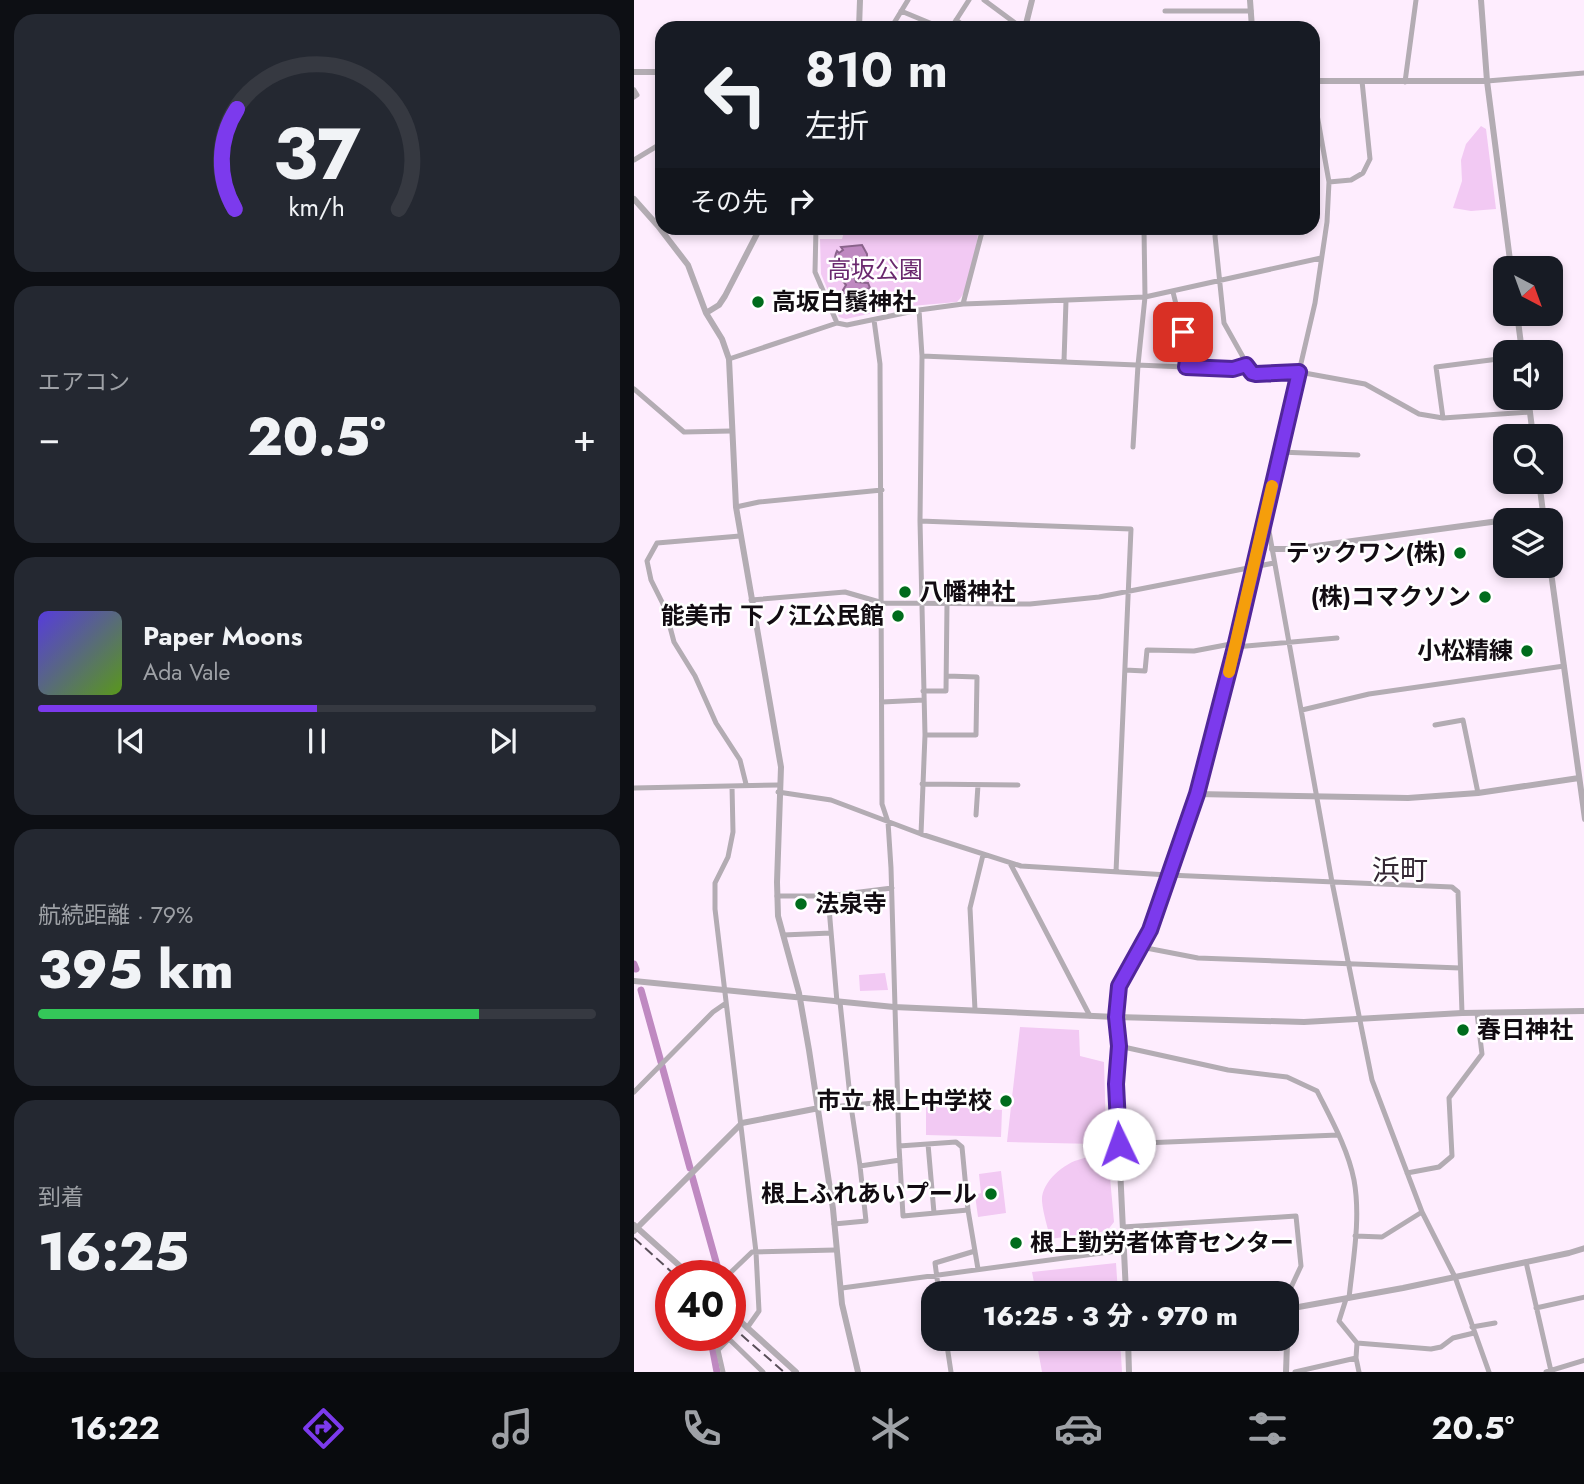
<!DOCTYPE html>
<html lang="ja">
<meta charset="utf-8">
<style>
body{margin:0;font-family:Jost,"Noto Sans JP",sans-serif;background:#242831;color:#f1f3f6;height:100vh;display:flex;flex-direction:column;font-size:26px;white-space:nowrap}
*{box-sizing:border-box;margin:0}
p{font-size:23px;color:#9ea1a6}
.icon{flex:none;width:38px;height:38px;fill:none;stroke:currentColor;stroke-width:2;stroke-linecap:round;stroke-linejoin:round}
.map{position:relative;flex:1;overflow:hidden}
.panel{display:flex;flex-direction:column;gap:14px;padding:14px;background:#0d0f14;width:634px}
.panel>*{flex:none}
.hud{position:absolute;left:21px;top:21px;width:665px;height:214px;border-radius:21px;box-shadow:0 4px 10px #0003;background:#171b24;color:#f1f3f6;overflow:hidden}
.needle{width:46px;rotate:139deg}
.buttons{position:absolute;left:859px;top:256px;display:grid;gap:14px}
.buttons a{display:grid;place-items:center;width:70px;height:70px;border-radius:14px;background:#171b24;box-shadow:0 4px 10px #0003;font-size:35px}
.speed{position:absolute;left:21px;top:1260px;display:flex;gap:14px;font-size:35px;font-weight:700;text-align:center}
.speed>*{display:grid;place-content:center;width:91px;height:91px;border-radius:50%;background:#171b24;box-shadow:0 4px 10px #0003;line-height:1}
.speed .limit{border:10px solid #d22;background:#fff;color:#111}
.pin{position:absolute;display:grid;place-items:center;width:60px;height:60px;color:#fff;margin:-30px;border-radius:14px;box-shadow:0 4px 10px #0006}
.me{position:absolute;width:77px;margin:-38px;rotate:357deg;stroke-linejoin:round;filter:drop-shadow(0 0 5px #0008)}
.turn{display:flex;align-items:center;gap:24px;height:147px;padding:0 35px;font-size:32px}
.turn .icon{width:91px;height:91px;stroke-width:2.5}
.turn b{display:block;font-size:49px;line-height:60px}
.then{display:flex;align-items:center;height:66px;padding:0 35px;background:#0003;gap:14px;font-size:26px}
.big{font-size:52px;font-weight:800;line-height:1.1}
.panel .tile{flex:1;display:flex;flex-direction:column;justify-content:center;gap:10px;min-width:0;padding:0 24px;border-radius:21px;background:#242831}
.panel .dial{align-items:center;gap:0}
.dial svg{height:182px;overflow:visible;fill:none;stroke:#363941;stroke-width:7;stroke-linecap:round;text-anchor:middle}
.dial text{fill:#f1f3f6;stroke:none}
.song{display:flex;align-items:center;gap:21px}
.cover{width:84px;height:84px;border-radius:10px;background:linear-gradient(135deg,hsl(250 70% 55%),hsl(90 70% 35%))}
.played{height:7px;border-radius:4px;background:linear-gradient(90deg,#7c3aed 50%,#363941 50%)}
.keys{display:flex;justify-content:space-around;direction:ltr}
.heat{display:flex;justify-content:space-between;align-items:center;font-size:38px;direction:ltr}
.charge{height:10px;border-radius:5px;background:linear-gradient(90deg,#34c759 79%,#363941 0)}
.trip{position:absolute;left:287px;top:1281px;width:378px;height:70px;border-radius:21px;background:#171b24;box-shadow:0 4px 10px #0003;font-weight:800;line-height:70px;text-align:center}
.tab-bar{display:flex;height:112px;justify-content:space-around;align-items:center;background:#090b0e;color:#9ea1a6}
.tab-bar .icon{width:49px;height:49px}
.tab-bar .on{color:#7c3aed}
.tab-bar b{font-size:32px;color:#f1f3f6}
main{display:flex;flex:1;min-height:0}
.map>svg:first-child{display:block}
.green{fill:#f2c9f3}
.water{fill:#bf89c1;stroke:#8b648c;stroke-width:2}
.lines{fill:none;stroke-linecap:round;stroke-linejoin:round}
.canal{stroke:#bf89c1;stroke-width:7}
.minor{stroke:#b3acb3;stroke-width:5}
.tertiary{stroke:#b3acb3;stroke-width:6}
.rail{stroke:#594f59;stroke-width:2;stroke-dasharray:10 5;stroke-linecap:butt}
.route-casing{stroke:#51269a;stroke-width:18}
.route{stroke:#7c3aed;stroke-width:12}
.slow{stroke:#f59e0b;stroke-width:12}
.poi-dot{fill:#006c1c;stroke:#fff;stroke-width:2.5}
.labels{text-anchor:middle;stroke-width:5;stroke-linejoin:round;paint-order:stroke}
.park-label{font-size:24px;fill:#6a286e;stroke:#fff}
.poi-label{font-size:24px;font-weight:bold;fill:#120c12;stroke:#fff;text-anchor:end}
.quarter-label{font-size:28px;fill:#342734;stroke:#fff}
</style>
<main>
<section class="panel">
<div class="tile dial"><svg viewBox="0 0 100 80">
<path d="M14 69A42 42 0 1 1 86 69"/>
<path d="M14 69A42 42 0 0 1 15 25" stroke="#7c3aed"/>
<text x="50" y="56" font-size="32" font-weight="700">37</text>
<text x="50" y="72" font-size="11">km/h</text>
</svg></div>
<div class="tile"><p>エアコン</p>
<div class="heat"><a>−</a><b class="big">20.5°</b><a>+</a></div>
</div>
<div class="tile">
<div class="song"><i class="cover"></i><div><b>Paper Moons</b><p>Ada Vale</p></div></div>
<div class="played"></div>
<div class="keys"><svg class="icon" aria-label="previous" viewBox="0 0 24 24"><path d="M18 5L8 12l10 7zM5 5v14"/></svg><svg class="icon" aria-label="pause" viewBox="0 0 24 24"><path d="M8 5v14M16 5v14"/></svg><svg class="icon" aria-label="next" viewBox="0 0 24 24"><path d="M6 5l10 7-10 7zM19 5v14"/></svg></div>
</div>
<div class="tile"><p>航続距離 · 79%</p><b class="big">395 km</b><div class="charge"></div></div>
<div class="tile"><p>到着</p><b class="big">16:25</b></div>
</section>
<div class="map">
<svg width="951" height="1372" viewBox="0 0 951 1372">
<rect width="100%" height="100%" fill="#feedfe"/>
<!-- green -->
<path class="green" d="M847,126L852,129L862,209L837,211L819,208L828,181L827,160L832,144Z
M234,228H345C341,250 340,286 323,302L266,307L212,319L205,317L187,274L186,239H208L211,229Z
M251,973L254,990L226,991L225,975Z
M386,1027L445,1030L446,1056L470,1062L472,1131L470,1138L462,1144L373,1142Z
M292,1105L368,1110L367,1137L292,1135Z
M474,1155L480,1222L473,1231L416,1239C414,1227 409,1214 408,1201C407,1182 430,1163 447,1159C455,1156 465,1156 474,1155Z
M367,1171L372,1213L344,1217L341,1195L347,1193L345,1174Z
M482,1263L484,1293H402L398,1272Z
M402,1339H486L488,1372H408Z"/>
<!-- water -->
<path class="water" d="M228,245L233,254V268L228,272L219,262L218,269L222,282L234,283L236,288L221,293L220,303L218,305L210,299L209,290L212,285C205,277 197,263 203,251L205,253L209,250L207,247Z"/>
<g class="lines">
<!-- canal -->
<path class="canal" d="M0,964L2,969
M7,990L27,1062
M28,1066L56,1168
M58,1176L86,1276
M76,1335L83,1372"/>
<!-- minor -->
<path class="minor" d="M350,0L388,28
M267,11L308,28
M531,11H617
M322,20L333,28
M257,28L274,0
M317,28L335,0
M853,81L951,73
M771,82L782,0
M0,90L3,95L0,97
M0,160L28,143
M695,182L717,180L729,173L736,159L728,81
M182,228L181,272L203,323
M583,228L581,236L590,323L618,373L665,372L731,384L785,414L809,418L896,412
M539,292L554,353L552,367
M329,304L349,228
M285,310L288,356L286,521L291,735L287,834
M240,320L246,364L248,804L254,822L257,868L265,1146L322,1142L328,1147L334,1210L344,1269
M288,356L599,369L612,365
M95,359L203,323L213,325L285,310L329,304L511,297L687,258
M430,361L432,301
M0,389L50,432L97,431
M809,418L802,367L872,358
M499,447L504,365L511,297L510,228
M645,452L724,455
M102,507L125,502L248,490
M633,520L698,882L738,1080L788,1212L821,1277L855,1372
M286,521L497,529L482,872
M106,536L23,543L13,561L17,580L31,608L40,642L61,676L82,723L106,760L112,784
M117,600L211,592L249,603L396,604L465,597L640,563
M601,647L703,638
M491,670L511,671L513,650L560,651L602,643
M289,691H312L313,603
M248,702L290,700
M668,710L735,694L930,666
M801,725L829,720L844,793
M291,735H342L343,677L313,676
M288,784L384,785
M98,786L99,832L94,857L81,883V909L122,1252L125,1311L113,1328
M0,788L145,785
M144,792L197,800L287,834L387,866L534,875L818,887L824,892L828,1013
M342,815L344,785
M376,863L456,1016
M143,896H194L258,888
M194,896L203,1002
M149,935L197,933
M507,947L564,958L826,968
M206,1002L217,1106L226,1166
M341,1010L336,908L349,855
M482,1017L486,986L516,930L563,794L602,643L681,303L693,222L695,182L679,92
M485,1046L594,1070L653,1077L683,1091C697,1119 714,1149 720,1180C727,1218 719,1260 715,1298
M0,1092L79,1012L92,1003
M185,1108L263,1101
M294,1144L300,1213
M485,1144L704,1135
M265,1146L269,1216L334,1210
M773,1173L805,1167L818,1156L815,1098L848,1054L843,1013
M200,1224L232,1221L226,1166L266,1160
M489,1227L662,1216L667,1266L653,1296
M721,1236L748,1237L788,1212
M892,1262L917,1371
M93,1276L118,1252L201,1250
M208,1288L490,1250
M305,1293L301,1263L341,1251
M712,1299L705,1321L723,1343L722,1358L725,1372
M902,1308L951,1297
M838,1327L861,1323
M312,1339L317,1372
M723,1343L797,1349L807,1347L819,1338L840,1333
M89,1372L84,1350L95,1339L129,1372
M661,1372L722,1358
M912,1372L951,1360"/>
<!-- tertiary -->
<path class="tertiary" d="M616,0L618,28
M847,0L853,81L877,268
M225,28L226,0
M391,28L398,0
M0,72H28
M679,81H853
M0,199L24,226L54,265L72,313L88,339L95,359L102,507L147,767L143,882L144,916L165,993L175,1050L199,1209L208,1304L224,1372
M72,313L85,305L91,296L126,228
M883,313L888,352
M894,397L899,436
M905,481L910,520
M874,520L909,515
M638,549H660L872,520
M916,565L951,819
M563,794L774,798L844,793L945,778
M0,981L260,1007L482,1017L670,1022L828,1013L951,1011
M482,1017L485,1046L482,1084L492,1293
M0,1225L57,1276
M0,1231L108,1123L185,1108
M96,1312L162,1372
M494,1339L495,1372
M652,1372L654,1316L659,1308L769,1288L935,1253L951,1248"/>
<!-- rail -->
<path class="rail" d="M0,1238L42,1276
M96,1325L150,1372"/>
</g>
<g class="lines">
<!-- route casing -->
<g class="route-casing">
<path id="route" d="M485,1144L482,1084L485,1046L482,1017L485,986L516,930L563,794L602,643L665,372L622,374L618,373L612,365L599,369L552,367L554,353L549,332"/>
</g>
<!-- route -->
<use href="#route" class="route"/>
<!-- slow -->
<path class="slow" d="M595,672L638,486"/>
</g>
<!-- markers -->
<g class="poi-dot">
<circle cx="124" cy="302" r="7"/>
<circle cx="826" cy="553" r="7"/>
<circle cx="271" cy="592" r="7"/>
<circle cx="851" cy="597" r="7"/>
<circle cx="264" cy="616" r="7"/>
<circle cx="893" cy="651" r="7"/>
<circle cx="167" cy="904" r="7"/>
<circle cx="829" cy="1030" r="7"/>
<circle cx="372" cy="1101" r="7"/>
<circle cx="357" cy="1194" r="7"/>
<circle cx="382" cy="1243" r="7"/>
</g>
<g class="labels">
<!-- park labels -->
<g class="park-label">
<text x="241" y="278">高坂公園</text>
</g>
<!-- poi labels -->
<g class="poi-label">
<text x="138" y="310" text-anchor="start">高坂白鬚神社</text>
<text x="812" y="561">テックワン(株)</text>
<text x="285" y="600" text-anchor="start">八幡神社</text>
<text x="837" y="605">(株)コマクソン</text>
<text x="250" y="624">能美市 下ノ江公民館</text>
<text x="879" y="659">小松精練</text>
<text x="181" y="912" text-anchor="start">法泉寺</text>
<text x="843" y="1038" text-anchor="start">春日神社</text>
<text x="358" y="1109">市立 根上中学校</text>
<text x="343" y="1202">根上ふれあいプール</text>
<text x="396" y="1251" text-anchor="start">根上勤労者体育センター</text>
</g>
<!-- quarter labels -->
<g class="quarter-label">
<text x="766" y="880">浜町</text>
</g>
</g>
</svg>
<div class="buttons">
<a><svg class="needle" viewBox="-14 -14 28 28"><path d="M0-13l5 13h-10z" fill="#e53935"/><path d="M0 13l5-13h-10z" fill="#9ea1a6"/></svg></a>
<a><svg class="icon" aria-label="sound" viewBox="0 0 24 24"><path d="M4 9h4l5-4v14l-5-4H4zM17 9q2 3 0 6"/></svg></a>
<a><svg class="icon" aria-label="search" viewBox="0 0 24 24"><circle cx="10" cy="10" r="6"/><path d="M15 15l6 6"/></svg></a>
<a><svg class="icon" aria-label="layers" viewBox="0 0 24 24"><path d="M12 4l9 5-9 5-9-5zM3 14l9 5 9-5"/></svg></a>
</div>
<div class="speed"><div class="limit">40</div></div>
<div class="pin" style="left:549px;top:332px;background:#d93025"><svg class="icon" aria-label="arrive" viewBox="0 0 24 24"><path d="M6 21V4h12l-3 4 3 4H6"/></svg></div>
<svg class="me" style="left:485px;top:1144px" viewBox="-20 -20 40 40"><circle r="19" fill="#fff"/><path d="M0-13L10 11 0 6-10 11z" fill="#7c3aed"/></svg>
<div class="trip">16:25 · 3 分 · 970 m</div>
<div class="hud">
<div class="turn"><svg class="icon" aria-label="left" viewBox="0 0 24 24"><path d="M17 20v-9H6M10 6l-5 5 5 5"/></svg><div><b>810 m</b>左折</div></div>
<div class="then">その先<svg class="icon" aria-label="right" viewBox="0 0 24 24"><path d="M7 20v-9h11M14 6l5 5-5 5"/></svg></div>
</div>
</div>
</main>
<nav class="tab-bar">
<b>16:22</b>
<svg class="icon on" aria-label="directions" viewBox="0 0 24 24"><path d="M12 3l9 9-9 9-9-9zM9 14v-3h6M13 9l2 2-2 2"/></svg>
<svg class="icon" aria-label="music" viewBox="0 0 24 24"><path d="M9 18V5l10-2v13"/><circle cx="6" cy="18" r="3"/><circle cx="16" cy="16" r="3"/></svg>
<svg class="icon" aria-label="phone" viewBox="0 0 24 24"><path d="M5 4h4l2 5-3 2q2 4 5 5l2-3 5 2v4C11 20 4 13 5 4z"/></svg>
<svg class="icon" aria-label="climate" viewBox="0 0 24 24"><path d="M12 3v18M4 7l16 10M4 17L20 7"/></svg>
<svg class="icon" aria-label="car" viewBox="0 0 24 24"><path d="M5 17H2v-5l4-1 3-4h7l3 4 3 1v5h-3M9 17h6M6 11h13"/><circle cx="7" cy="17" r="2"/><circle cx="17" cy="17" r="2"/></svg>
<svg class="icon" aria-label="filters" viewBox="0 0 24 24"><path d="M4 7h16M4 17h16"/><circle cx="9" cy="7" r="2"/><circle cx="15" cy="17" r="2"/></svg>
<b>20.5°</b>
</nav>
